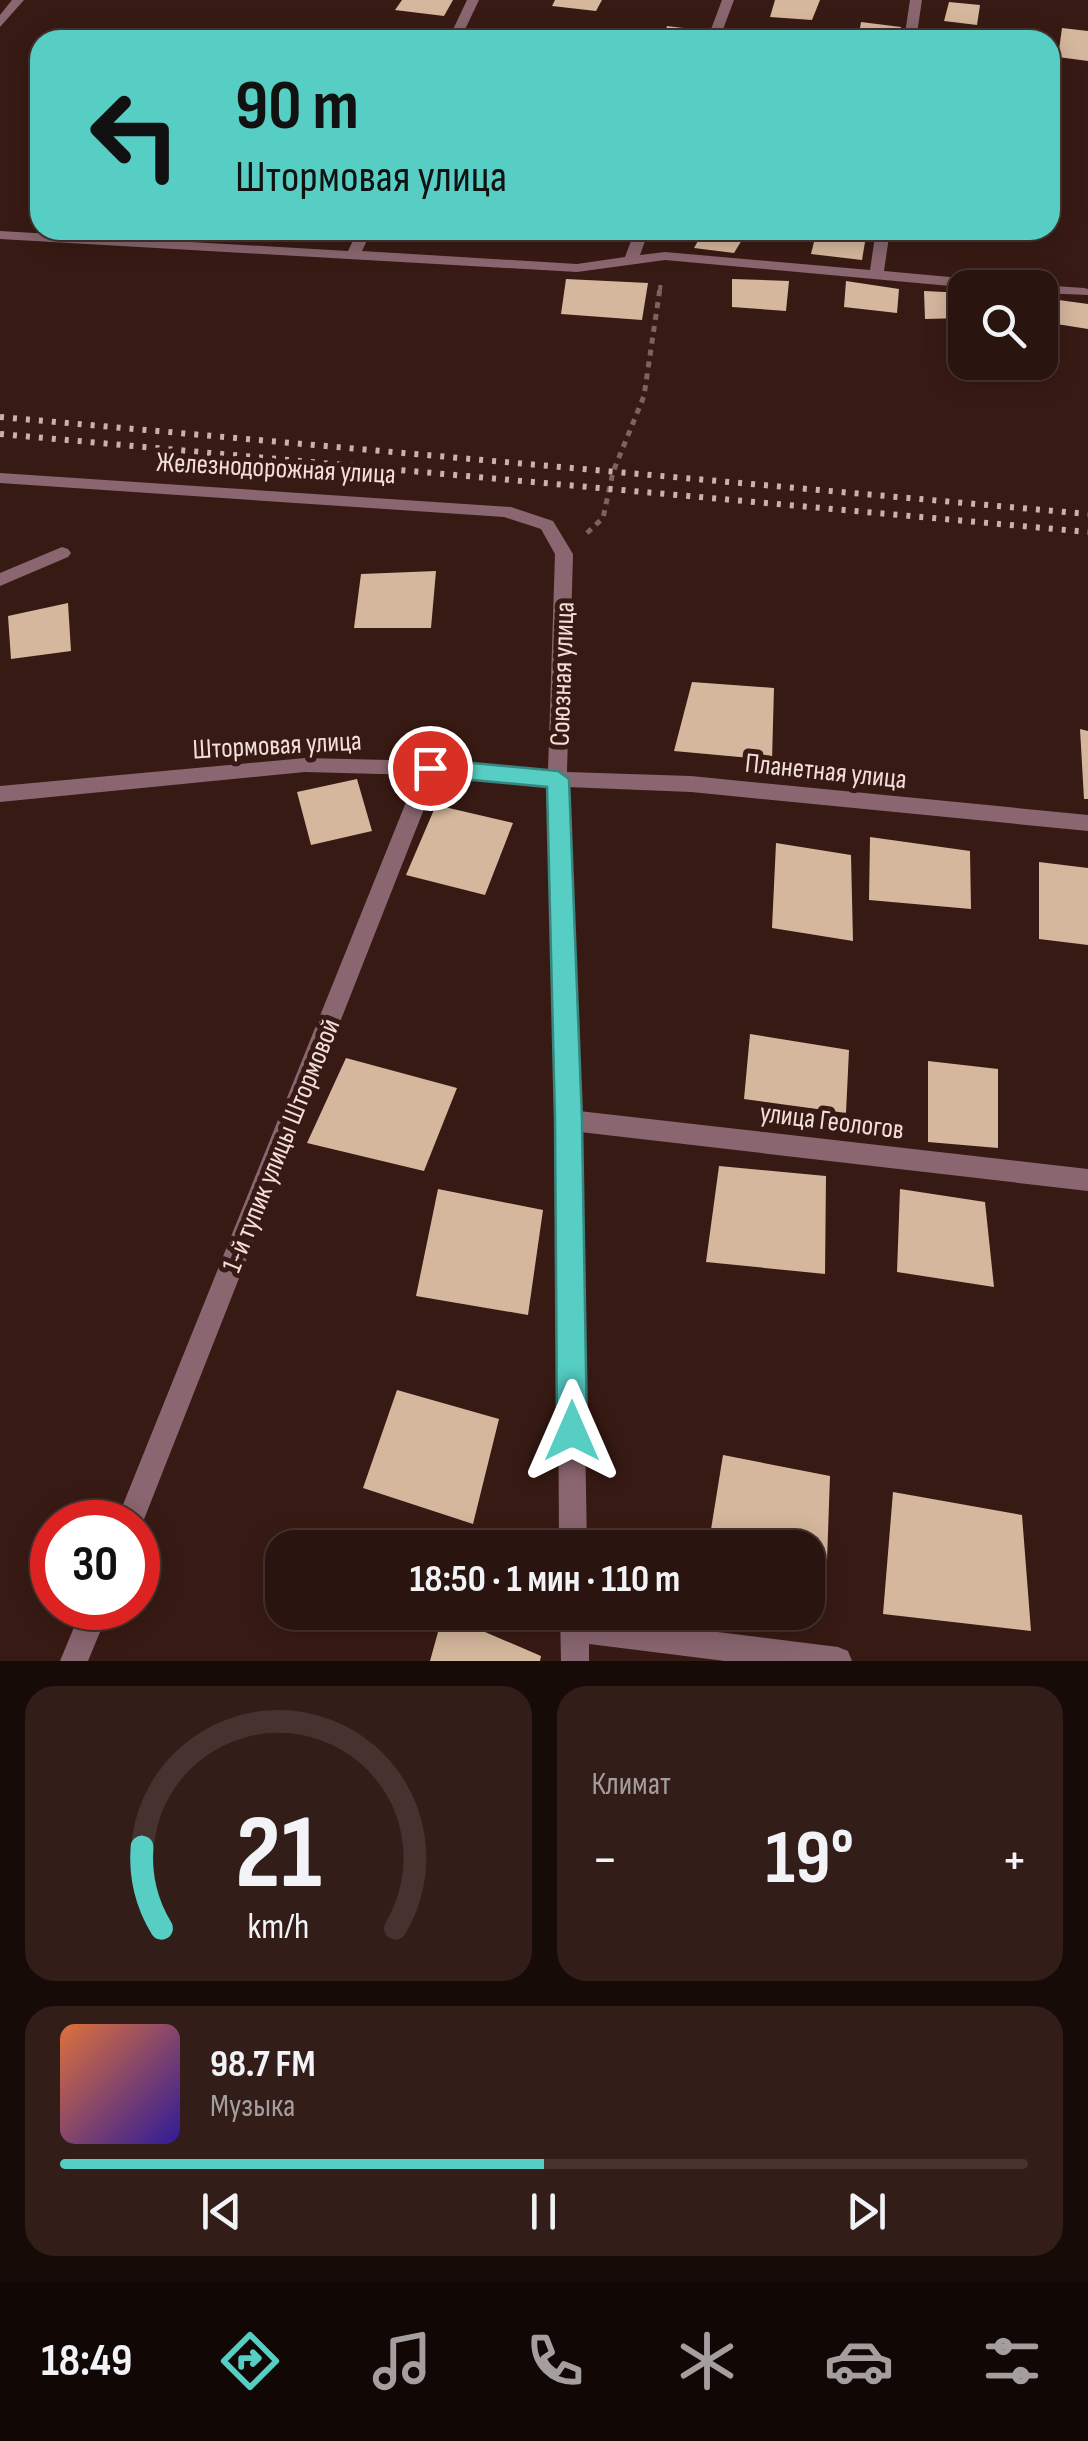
<!DOCTYPE html>
<html lang="ru">
<meta charset="utf-8">
<style>
body{margin:0;font-family:"Sofia Sans Condensed",sans-serif;background:#321d18;color:#f1f3f6;height:100vh;display:flex;flex-direction:column;font-size:38px;white-space:nowrap}
*{box-sizing:border-box;margin:0}
p{font-size:32px;color:#a59e9e}
.icon{flex:none;width:55px;height:55px;fill:none;stroke:currentColor;stroke-width:2;stroke-linecap:round;stroke-linejoin:round}
.map{position:relative;height:1661px;overflow:hidden}
.drawer{display:flex;flex-direction:column;gap:25px;padding:25px;background:#170b08;flex:1}
.drawer>*{flex:none}
.banner{position:absolute;left:30px;top:30px;width:1030px;height:210px;border-radius:30px;box-shadow:0 5px 25px #0003,0 0 0 2px #46332f;background:#56cec3;color:#111;overflow:hidden}
.buttons{position:absolute;left:948px;top:270px;display:grid;gap:20px}
.buttons a{display:grid;place-items:center;width:110px;height:110px;border-radius:20px;background:#2a140f;box-shadow:0 5px 25px #0003,0 0 0 2px #46332f;font-size:50px}
.speed{position:absolute;left:30px;top:1500px;display:flex;gap:20px;font-size:50px;font-weight:700;text-align:center}
.speed>*{display:grid;place-content:center;width:130px;height:130px;border-radius:50%;background:#2a140f;box-shadow:0 5px 25px #0003,0 0 0 2px #46332f;line-height:1}
.speed .limit{border:15px solid #d22;background:#fff;color:#111}
.pin{position:absolute;display:grid;place-items:center;width:85px;height:85px;color:#fff;margin:-42px;border:5px solid #fff;border-radius:50%;box-shadow:0 2px 10px #0007}
.me{position:absolute;width:110px;margin:-55px;rotate:0deg;stroke-linejoin:round;filter:drop-shadow(0 0 8px #0008)}
.turn{display:flex;align-items:center;gap:35px;height:210px;padding:0 40px;font-size:45px}
.turn .icon{width:130px;height:130px;stroke-width:2.5}
.turn b{display:block;font-size:70px;line-height:85px}
.big{font-size:75px;font-weight:700;line-height:1.1}
.drawer .widget{flex:1;display:flex;flex-direction:column;justify-content:center;gap:15px;min-width:0;padding:0 35px;border-radius:30px;background:#321d18}
.drawer .dial{align-items:center;gap:0}
.dial svg{height:260px;overflow:visible;fill:none;stroke:#46332f;stroke-width:7;stroke-linecap:round;text-anchor:middle}
.dial text{fill:#f1f3f6;stroke:none}
.song{display:flex;align-items:center;gap:30px}
.cover{width:120px;height:120px;border-radius:15px;background:linear-gradient(135deg,hsl(20 70% 55%),hsl(250 70% 35%))}
.played{height:10px;border-radius:5px;background:linear-gradient(90deg,#56cec3 50%,#46332f 50%)}
.keys{display:flex;justify-content:space-around;direction:ltr}
.heat{display:flex;justify-content:space-between;align-items:center;font-size:55px;direction:ltr}
.drawer .tiles{flex:1;display:grid;gap:25px;grid-template-columns:1fr 1fr}
.widget:last-child{grid-column:span 2}
.trip{position:absolute;left:265px;top:1530px;width:560px;height:100px;border-radius:30px;background:#2a140f;box-shadow:0 5px 25px #0003,0 0 0 2px #46332f;font-weight:700;line-height:100px;text-align:center}
.dock{display:flex;height:160px;justify-content:space-around;align-items:center;background:#110806;color:#a59e9e}
.dock .icon{width:70px;height:70px}
.dock .selected{color:#56cec3}
.dock b{font-size:45px;color:#f1f3f6}
.map>svg:first-child{display:block}
.building{fill:#d5b79d}
.lines{fill:none;stroke-linecap:round;stroke-linejoin:round}
.path-far1{stroke:#7d625d;stroke-width:4;stroke-dasharray:5 5;stroke-linecap:butt}
.path{stroke:#7d625d;stroke-width:5;stroke-dasharray:6 6;stroke-linecap:butt}
.street{fill:#8a6670;fill-rule:evenodd}
.rail{stroke:#c9b2ad;stroke-width:6;stroke-dasharray:4 9;stroke-linecap:butt}
.route{fill:#56cec3;stroke:#38867f;stroke-width:2.5}
.labels{text-anchor:middle;stroke-width:10;stroke-linejoin:round;paint-order:stroke}
.street-label{font-size:28px;fill:#f4deda;stroke:#381a14}
</style>
<div class="map">
<svg width="1088" height="1661" viewBox="0 0 1088 1661">
<rect width="100%" height="100%" fill="#381a14"/>
<!-- building -->
<path class="building" d="M402,0H453L444,16L395,10Z
M555,0H602L596,11L552,6Z
M775,0H820L812,20L770,17Z
M949,2L980,5L977,25L944,21Z
M861,22L901,27L899,40H858Z
M667,26L699,30L697,40H663Z
M730,28L768,34L765,40H725Z
M1062,28L1088,31V61L1058,57Z
M704,230H748L734,253L694,248Z
M817,230H867L862,260L811,254Z
M566,279L648,283L642,320L561,314Z
M732,279L789,281L786,311L732,307Z
M846,281L899,289L897,313L844,307Z
M924,291L965,293V318L925,319Z
M1044,298L1088,304V329L1044,322Z
M436,571L431,628H354L361,574Z
M68,603L71,651L11,659L8,616Z
M692,682L774,688L772,760L674,751Z
M1080,729L1088,731V799H1084Z
M357,779L372,831L311,845L297,792Z
M436,805L513,823L485,895L406,875Z
M870,837L970,851L971,909L869,900Z
M776,843L851,855L853,941L772,928Z
M1039,862L1088,868V945L1039,939Z
M750,1034L849,1050L846,1113L744,1099Z
M346,1058L457,1088L424,1171L307,1143Z
M928,1061L998,1069V1148L928,1142Z
M719,1166L826,1176L825,1274L706,1262Z
M438,1189L543,1210L528,1315L416,1296Z
M900,1189L985,1202L994,1287L897,1272Z
M397,1390L499,1419L473,1524L363,1488Z
M723,1455L830,1476L826,1590L808,1587V1548H708Z
M893,1492L1022,1515L1031,1631L883,1614Z
M443,1614L541,1656L540,1661H430Z"/>
<g class="lines">
<!-- path-far1 -->
<path class="path-far1" d="M660,290L661,281"/>
<!-- path -->
<path class="path" d="M587,533L603,518L613,472L644,396L660,288"/>
<!-- street -->
<path class="street" d="M12,0H24L0,27V15Z
M467,0H479L460,40H448Z
M722,0H734L719,40H707Z
M910,0H922L916,40H904Z
M358,230H372L362,251L577,264L625,257L635,230H649L640,255L665,252L870,270L876,230H890L884,271L1027,284L1034,287L1040,285L1084,288L1088,289V295L1040,293V288H972L665,260L577,272L0,239V231L348,251Z
M0,473L511,507L553,521L573,554L567,772L691,776L1088,815V831L691,792L567,787L579,1111L1088,1169V1191L580,1132L587,1548H559L557,1120L547,786L437,776L139,1532L138,1522H116L417,775L305,772L0,802V786L305,758L430,761L548,771L555,554L541,529L504,517L0,483Z
M62,547L68,549L71,553L68,557L0,586V573Z
M82,1608H110L88,1661H60Z
M560,1612H588V1616L838,1647L848,1651L852,1661H725L589,1644V1661H561Z"/>
<!-- rail -->
<path class="rail" d="M0,417L1088,514
M0,434L1088,532"/>
</g>
<!-- route -->
<path class="route" d="M430,759L558,771L569,779L582,1120L587,1431L582,1441L572,1446L561,1441L557,1431L555,1120L547,787L430,776L419,768Z"/>
<g class="labels">
<!-- street labels -->
<g class="street-label">
<text transform="translate(276 467) rotate(3)" y="10">Железнодорожная улица</text>
<text transform="translate(561 674) rotate(-88)" y="10">Союзная улица</text>
<text transform="translate(277 744) rotate(-3)" y="10">Штормовая улица</text>
<text transform="translate(826 770) rotate(6)" y="10">Планетная улица</text>
<text transform="translate(832 1120) rotate(7)" y="10">улица Геологов</text>
<text transform="translate(280 1145) rotate(-68)" y="10">1-й тупик улицы Штормовой</text>
</g>
</g>
</svg>
<div class="buttons">
<a><svg class="icon" aria-label="search" viewBox="0 0 24 24"><circle cx="10" cy="10" r="6"/><path d="M15 15l6 6"/></svg></a>
</div>
<div class="speed"><div class="limit">30</div></div>
<div class="pin" style="left:430px;top:768px;background:#d93025"><svg class="icon" aria-label="arrive" viewBox="0 0 24 24"><path d="M6 21V4h12l-3 4 3 4H6"/></svg></div>
<svg class="me" style="left:572px;top:1431px" viewBox="-20 -20 40 40"><path d="M0-17L14 15 0 8-14 15z" fill="#56cec3" stroke="#fff" stroke-width="4"/></svg>
<div class="trip">18:50 · 1 мин · 110 m</div>
<div class="banner">
<div class="turn"><svg class="icon" aria-label="left" viewBox="0 0 24 24"><path d="M17 20v-9H6M10 6l-5 5 5 5"/></svg><div><b>90 m</b>Штормовая улица</div></div>
</div>
</div>
<section class="drawer">
<div class="tiles">
<div class="widget dial"><svg viewBox="0 0 100 80">
<path d="M14 69A42 42 0 1 1 86 69"/>
<path d="M14 69A42 42 0 0 1 8 44" stroke="#56cec3"/>
<text x="50" y="56" font-size="32" font-weight="700">21</text>
<text x="50" y="72" font-size="11">km/h</text>
</svg></div>
<div class="widget"><p>Климат</p>
<div class="heat"><a>−</a><b class="big">19°</b><a>+</a></div>
</div>
<div class="widget">
<div class="song"><i class="cover"></i><div><b>98.7 FM</b><p>Музыка</p></div></div>
<div class="played"></div>
<div class="keys"><svg class="icon" aria-label="previous" viewBox="0 0 24 24"><path d="M18 5L8 12l10 7zM5 5v14"/></svg><svg class="icon" aria-label="pause" viewBox="0 0 24 24"><path d="M8 5v14M16 5v14"/></svg><svg class="icon" aria-label="next" viewBox="0 0 24 24"><path d="M6 5l10 7-10 7zM19 5v14"/></svg></div>
</div>
</div>
</section>
<nav class="dock">
<b>18:49</b>
<svg class="icon selected" aria-label="directions" viewBox="0 0 24 24"><path d="M12 3l9 9-9 9-9-9zM9 14v-3h6M13 9l2 2-2 2"/></svg>
<svg class="icon" aria-label="music" viewBox="0 0 24 24"><path d="M9 18V5l10-2v13"/><circle cx="6" cy="18" r="3"/><circle cx="16" cy="16" r="3"/></svg>
<svg class="icon" aria-label="phone" viewBox="0 0 24 24"><path d="M5 4h4l2 5-3 2q2 4 5 5l2-3 5 2v4C11 20 4 13 5 4z"/></svg>
<svg class="icon" aria-label="climate" viewBox="0 0 24 24"><path d="M12 3v18M4 7l16 10M4 17L20 7"/></svg>
<svg class="icon" aria-label="car" viewBox="0 0 24 24"><path d="M5 17H2v-5l4-1 3-4h7l3 4 3 1v5h-3M9 17h6M6 11h13"/><circle cx="7" cy="17" r="2"/><circle cx="17" cy="17" r="2"/></svg>
<svg class="icon" aria-label="filters" viewBox="0 0 24 24"><path d="M4 7h16M4 17h16"/><circle cx="9" cy="7" r="2"/><circle cx="15" cy="17" r="2"/></svg>
</nav>
